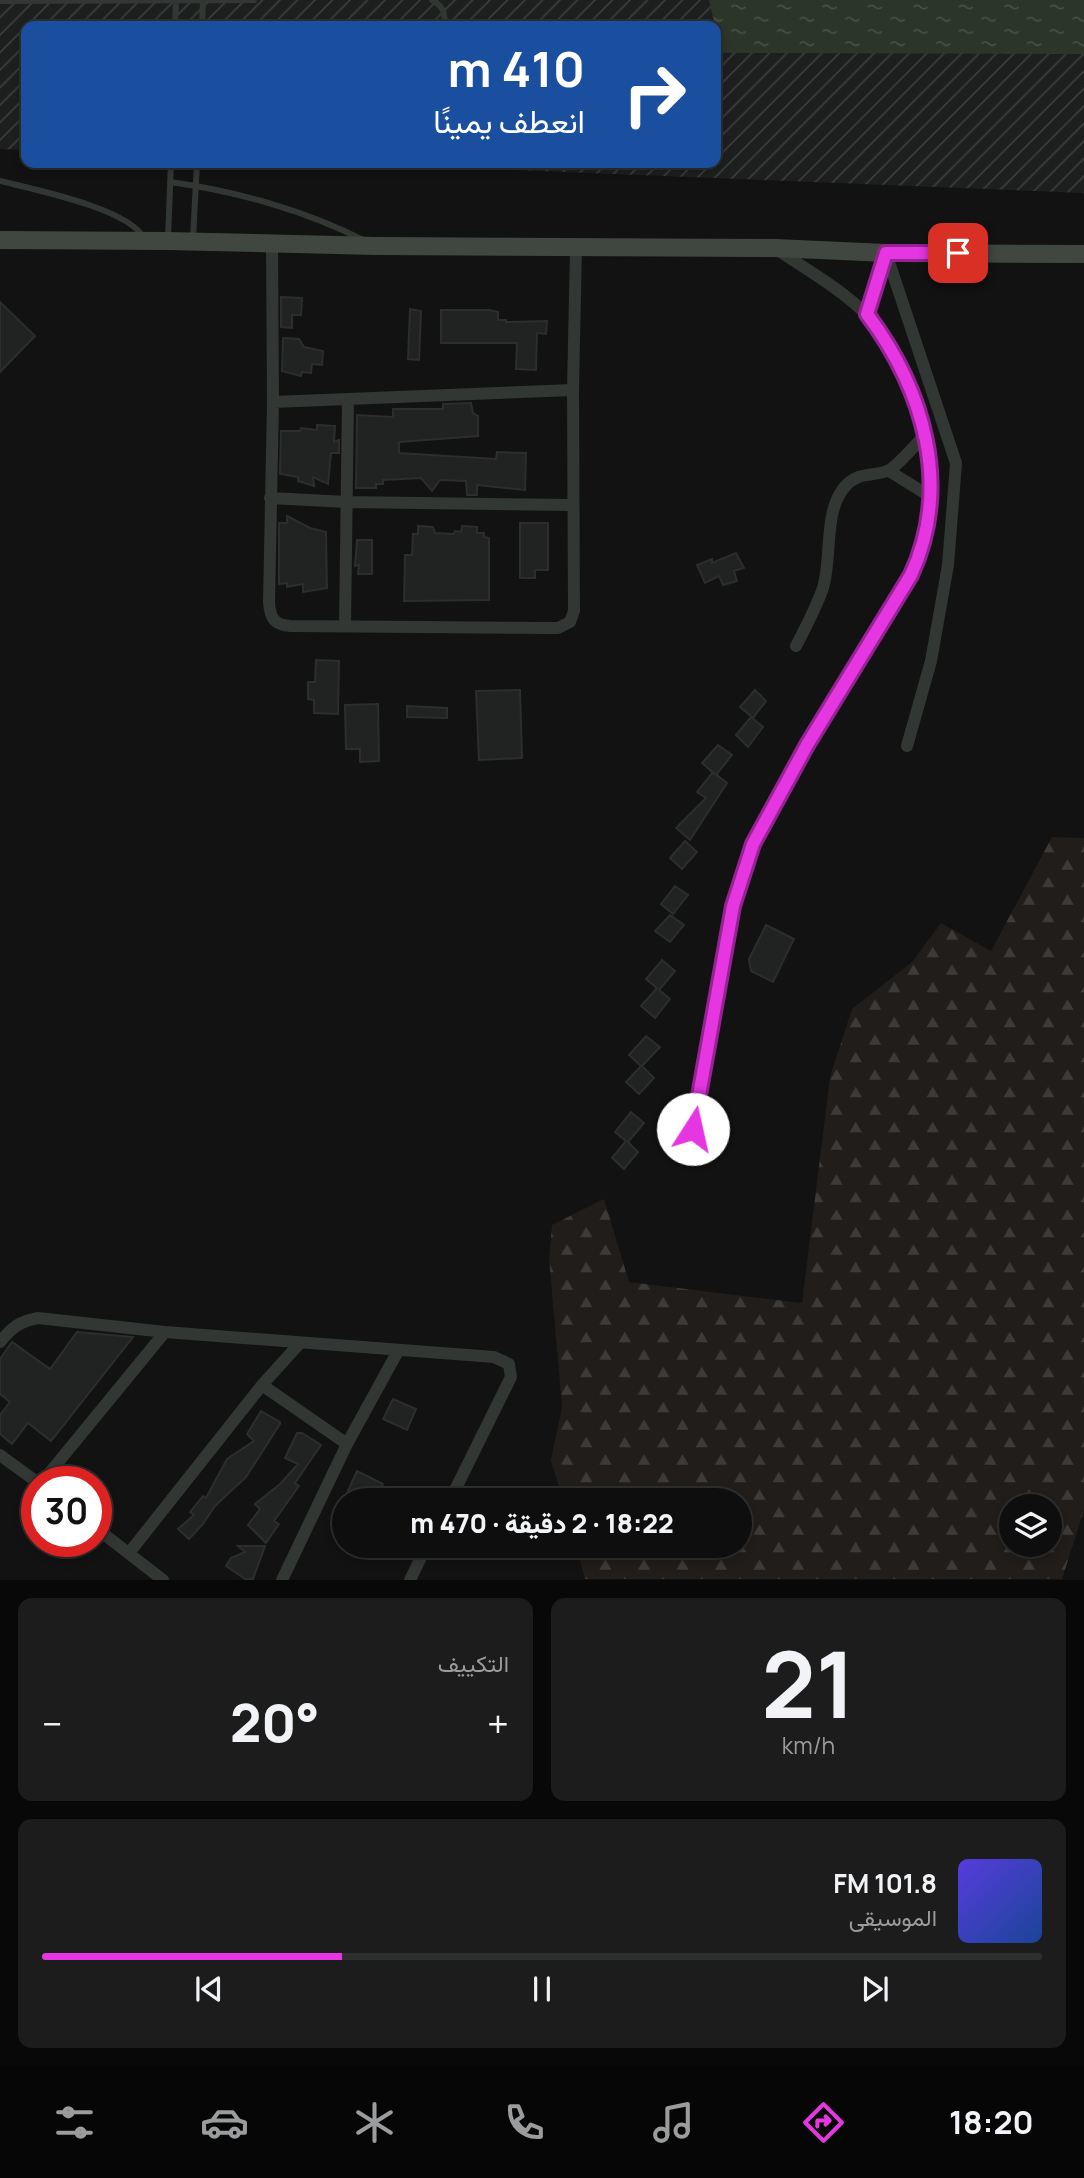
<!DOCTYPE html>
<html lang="ar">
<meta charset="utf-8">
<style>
body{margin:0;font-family:Manrope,Vazirmatn,sans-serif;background:#1b1c1b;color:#f1f3f6;direction:rtl;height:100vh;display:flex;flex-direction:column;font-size:26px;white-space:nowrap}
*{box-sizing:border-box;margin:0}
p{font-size:23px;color:#9a9c9d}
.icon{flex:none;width:38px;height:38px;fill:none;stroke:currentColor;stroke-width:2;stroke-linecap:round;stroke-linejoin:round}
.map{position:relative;height:1580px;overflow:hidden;direction:ltr}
.panel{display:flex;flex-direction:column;gap:18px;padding:18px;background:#070807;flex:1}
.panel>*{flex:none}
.top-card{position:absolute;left:21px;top:21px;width:700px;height:147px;border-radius:14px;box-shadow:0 4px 10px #0003,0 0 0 2px #2d2e2e;direction:rtl;background:#1a4fa0;color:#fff;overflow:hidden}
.tools{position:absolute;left:999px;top:1494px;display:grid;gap:14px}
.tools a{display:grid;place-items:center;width:63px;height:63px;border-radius:50%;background:#0d0e0d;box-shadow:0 4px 10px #0003,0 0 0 2px #2d2e2e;font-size:35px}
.speed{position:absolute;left:21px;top:1466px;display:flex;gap:14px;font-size:35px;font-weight:700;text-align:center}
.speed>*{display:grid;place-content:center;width:91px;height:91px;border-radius:50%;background:#0d0e0d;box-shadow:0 4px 10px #0003,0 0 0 2px #2d2e2e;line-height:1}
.speed .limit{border:10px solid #d22;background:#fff;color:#111}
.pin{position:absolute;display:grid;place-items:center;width:60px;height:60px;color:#fff;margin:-30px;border-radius:14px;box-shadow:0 4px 10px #0006}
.me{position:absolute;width:77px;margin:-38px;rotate:10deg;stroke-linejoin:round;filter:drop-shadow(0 0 5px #0008)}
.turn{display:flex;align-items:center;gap:24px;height:147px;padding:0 21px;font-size:32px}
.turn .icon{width:91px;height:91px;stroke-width:2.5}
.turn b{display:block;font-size:49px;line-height:60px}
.big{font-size:52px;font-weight:800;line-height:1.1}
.panel .card{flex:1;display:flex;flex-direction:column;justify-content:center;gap:10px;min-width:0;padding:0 24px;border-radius:14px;background:#1b1c1b}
.panel .dial{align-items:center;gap:0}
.dial b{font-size:91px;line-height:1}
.song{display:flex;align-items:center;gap:21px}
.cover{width:84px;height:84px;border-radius:10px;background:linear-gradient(135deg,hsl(250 70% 55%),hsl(220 70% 35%))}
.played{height:7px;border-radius:4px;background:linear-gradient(90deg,#e536e1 30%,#2d2e2e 30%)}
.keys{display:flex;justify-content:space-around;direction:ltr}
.heat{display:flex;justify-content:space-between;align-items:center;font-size:38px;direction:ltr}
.panel .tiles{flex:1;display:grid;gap:18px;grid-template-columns:1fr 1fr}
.card:last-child{grid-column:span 2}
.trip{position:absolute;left:332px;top:1488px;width:420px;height:70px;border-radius:35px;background:#0d0e0d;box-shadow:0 4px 10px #0003,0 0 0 2px #2d2e2e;font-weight:800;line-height:70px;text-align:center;direction:rtl}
.dock{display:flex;height:112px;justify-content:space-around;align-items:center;background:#050605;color:#9a9c9d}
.dock .icon{width:49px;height:49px}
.dock .on{color:#e536e1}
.dock b{font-size:32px;color:#f1f3f6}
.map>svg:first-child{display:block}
.industrial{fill:url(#industrial-furrows)}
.forest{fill:url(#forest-firs);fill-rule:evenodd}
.water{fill:url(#water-ripples)}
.building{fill:#212322;stroke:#2b2e2c;stroke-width:2}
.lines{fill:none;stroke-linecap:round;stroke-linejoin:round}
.lane{stroke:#323733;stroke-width:6}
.street{stroke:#323733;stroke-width:12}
.secondary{stroke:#404741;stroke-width:18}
.route-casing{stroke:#952392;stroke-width:18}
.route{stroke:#e536e1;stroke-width:12}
</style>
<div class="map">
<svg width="1084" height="1580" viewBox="0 0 1084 1580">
<defs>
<pattern id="industrial-furrows" width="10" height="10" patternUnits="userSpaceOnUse" patternTransform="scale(1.75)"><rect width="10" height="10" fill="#1d1f1e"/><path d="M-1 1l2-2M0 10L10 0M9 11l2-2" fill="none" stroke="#3b3d3c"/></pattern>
<pattern id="forest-firs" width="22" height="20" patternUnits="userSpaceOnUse" patternTransform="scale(1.75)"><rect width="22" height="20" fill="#201d1b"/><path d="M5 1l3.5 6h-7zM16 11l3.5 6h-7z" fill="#3d3b39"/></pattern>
<pattern id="water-ripples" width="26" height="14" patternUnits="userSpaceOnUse" patternTransform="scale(1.75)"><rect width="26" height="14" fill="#2b3528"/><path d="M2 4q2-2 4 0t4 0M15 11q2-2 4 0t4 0" fill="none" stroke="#475044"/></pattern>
</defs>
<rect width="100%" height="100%" fill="#111211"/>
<!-- industrial -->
<path class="industrial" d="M0,0H1084V193L342,163H716V26H26V150L0,149Z"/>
<!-- forest -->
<path class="forest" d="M1052,837L1084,838V1510L1062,1579H585L576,1545H740V1500H563L551,1460L562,1407L549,1258L552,1225L604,1199L629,1282L802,1303L830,1077L852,1009L912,962L941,923L991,951ZM1012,1507H1050V1545H1012Z"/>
<!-- water -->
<path class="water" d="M709,0H1084V54L721,53Z"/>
<!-- building -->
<path class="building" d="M281,297L302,298L301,315H292V328L281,327Z
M0,302L35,336L0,372Z
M410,309L421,311L419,360L408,359Z
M441,310H489L498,312V320H506V322L547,321L546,334L537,333L536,370L516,369L517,343H441Z
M283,338L299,339L304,347L323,351L322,365L312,364L311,373L302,372L301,376L282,371Z
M471,403L473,413L478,416V436L399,442V453L496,459L497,452L526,453L525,490L477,485V495H467L466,481L440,480L432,491L421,478L383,480V484H376V488H356L357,415L393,417V409H443V404Z
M317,425L335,426L334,442L339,440V453H331L328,484L313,477L314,486L298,481V477L280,474L281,431H300L301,428L317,430Z
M287,516L310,528L326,532L327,588L303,592V584L287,587V583L279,584V523H287Z
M520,523H548V570H535V578H520Z
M418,526L433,527L435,533L454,534L455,531L461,532L462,526L477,527V533H484V537L489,538V600L404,601L405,555H412L413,534H418Z
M357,540H372V574H358L359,565L355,566Z
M736,553L744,568L734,571L737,581L723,585L719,576L705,583L697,565L712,559V563Z
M316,660L339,661L338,714L314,713V700L308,699V682H315Z
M520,690L522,758L479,760L476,691Z
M755,690L766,701L753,718L740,707Z
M378,704L379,761L360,762V749H346L345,705Z
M407,706L447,708V718L407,717Z
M751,717L763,727L748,747L736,735Z
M718,745L732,755L716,775L702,763Z
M713,772L727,783L690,840L676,828L706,798L697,792Z
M685,841L697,852L682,869L670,858Z
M675,886L688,895L673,914L661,904Z
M670,915L684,925L670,942L655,931Z
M766,925L794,939L773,982L751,971L749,959Z
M662,960L675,971L659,990L670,999L655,1018L641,1006L657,988L646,979Z
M646,1036L660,1047L642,1066L654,1078L639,1094L626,1082L641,1066L629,1055Z
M631,1112L644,1123L628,1142L638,1152L624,1169L612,1158L626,1141L615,1132Z
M77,1332L133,1337L51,1441L28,1423L12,1444L0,1434V1415L10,1402L0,1394V1359L12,1342L50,1369Z
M393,1399L416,1409L407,1430L383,1419Z
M261,1411L280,1422V1424L246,1477L215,1506L203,1524L189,1539L178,1529L194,1515L190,1512L203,1496L206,1498L227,1459L254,1441L247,1434Z
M297,1433H302L321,1445L295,1483L299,1486L274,1521L279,1524L266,1543L248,1525L260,1509L255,1504L280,1484L298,1464L285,1458Z
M357,1471L383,1484L375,1500H356L346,1495Z
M238,1546H265L253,1579H245L226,1566L231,1558L245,1552Z"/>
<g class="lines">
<!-- lane -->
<path class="lane" d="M432,0C444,7 445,13 445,26
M0,1L254,0
M175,26L176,1
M202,26L203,1
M0,181C32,189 132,209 144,239
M170,182C236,191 307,211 365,241
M168,238L171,163
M193,239L197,163"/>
<!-- street -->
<path class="street" d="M272,243L273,402L269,602C270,618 274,625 291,626L549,628H558L570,622L574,611L573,390L576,248
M886,253L956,463L948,565L931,661L907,746
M867,315L886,253
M273,402L573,390
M889,471L931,497
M270,498L347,502L573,505
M345,626L348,399
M796,646C806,627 816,608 823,588C832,557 824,514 843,489C858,469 877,478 891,469C903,460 914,446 925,435
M693,1129L733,906L753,844L807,745L911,575C945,501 931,419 890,350C883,338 876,324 866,314C840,288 805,269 775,248
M0,1342C11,1328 20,1321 38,1318L165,1332L494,1357L509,1364L511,1377L450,1500
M262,1385L347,1444
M0,1455L37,1482
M42,1482L165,1332
M96,1528L163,1580
M129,1553L262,1385L300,1343
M282,1580L347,1444L398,1351
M410,1580L427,1545"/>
<!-- secondary -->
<path class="secondary" d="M0,240L168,241L377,246L775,248L886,253L1084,254"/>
</g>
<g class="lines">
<!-- route casing -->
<g class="route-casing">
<path id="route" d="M693,1129L733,906L753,844L807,745L911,575C952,486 924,390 867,314L886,253H958"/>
</g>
<!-- route -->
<use href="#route" class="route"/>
</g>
</svg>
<div class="tools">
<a><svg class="icon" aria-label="layers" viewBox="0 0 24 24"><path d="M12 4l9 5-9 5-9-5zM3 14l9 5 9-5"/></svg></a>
</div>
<div class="speed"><div class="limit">30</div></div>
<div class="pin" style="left:958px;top:253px;background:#d93025"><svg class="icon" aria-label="arrive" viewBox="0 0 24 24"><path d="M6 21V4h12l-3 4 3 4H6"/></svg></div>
<svg class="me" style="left:693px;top:1129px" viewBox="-20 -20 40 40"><circle r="19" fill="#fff"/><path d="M0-13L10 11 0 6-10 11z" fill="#e536e1"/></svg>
<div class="trip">18:22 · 2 دقيقة · 470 m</div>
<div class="top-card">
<div class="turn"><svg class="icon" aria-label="right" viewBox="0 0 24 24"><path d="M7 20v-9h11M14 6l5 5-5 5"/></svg><div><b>410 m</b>انعطف يمينًا</div></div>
</div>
</div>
<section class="panel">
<div class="tiles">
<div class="card dial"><b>21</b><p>km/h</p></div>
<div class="card"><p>التكييف</p>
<div class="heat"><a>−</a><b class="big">20°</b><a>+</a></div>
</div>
<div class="card">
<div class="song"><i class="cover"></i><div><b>101.8 FM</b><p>الموسيقى</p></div></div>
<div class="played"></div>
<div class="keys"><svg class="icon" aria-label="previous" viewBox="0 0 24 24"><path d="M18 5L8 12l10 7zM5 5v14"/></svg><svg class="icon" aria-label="pause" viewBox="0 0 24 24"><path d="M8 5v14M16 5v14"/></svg><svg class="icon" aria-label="next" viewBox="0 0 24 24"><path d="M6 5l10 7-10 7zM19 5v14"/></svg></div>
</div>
</div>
</section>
<nav class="dock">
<b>18:20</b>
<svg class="icon on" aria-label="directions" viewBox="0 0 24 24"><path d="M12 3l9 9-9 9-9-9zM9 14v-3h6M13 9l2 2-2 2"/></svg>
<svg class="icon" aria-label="music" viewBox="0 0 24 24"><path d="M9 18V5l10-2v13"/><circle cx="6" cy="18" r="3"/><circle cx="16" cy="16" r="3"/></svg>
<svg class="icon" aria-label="phone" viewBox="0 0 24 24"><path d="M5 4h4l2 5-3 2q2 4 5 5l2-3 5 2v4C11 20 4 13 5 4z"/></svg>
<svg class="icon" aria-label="climate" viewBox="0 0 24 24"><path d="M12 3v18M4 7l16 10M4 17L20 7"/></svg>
<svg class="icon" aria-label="car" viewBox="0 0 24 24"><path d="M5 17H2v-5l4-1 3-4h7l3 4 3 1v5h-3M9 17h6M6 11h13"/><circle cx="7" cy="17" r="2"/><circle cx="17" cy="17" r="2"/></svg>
<svg class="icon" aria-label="filters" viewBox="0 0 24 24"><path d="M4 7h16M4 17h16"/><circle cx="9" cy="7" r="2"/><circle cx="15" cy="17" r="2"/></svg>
</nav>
